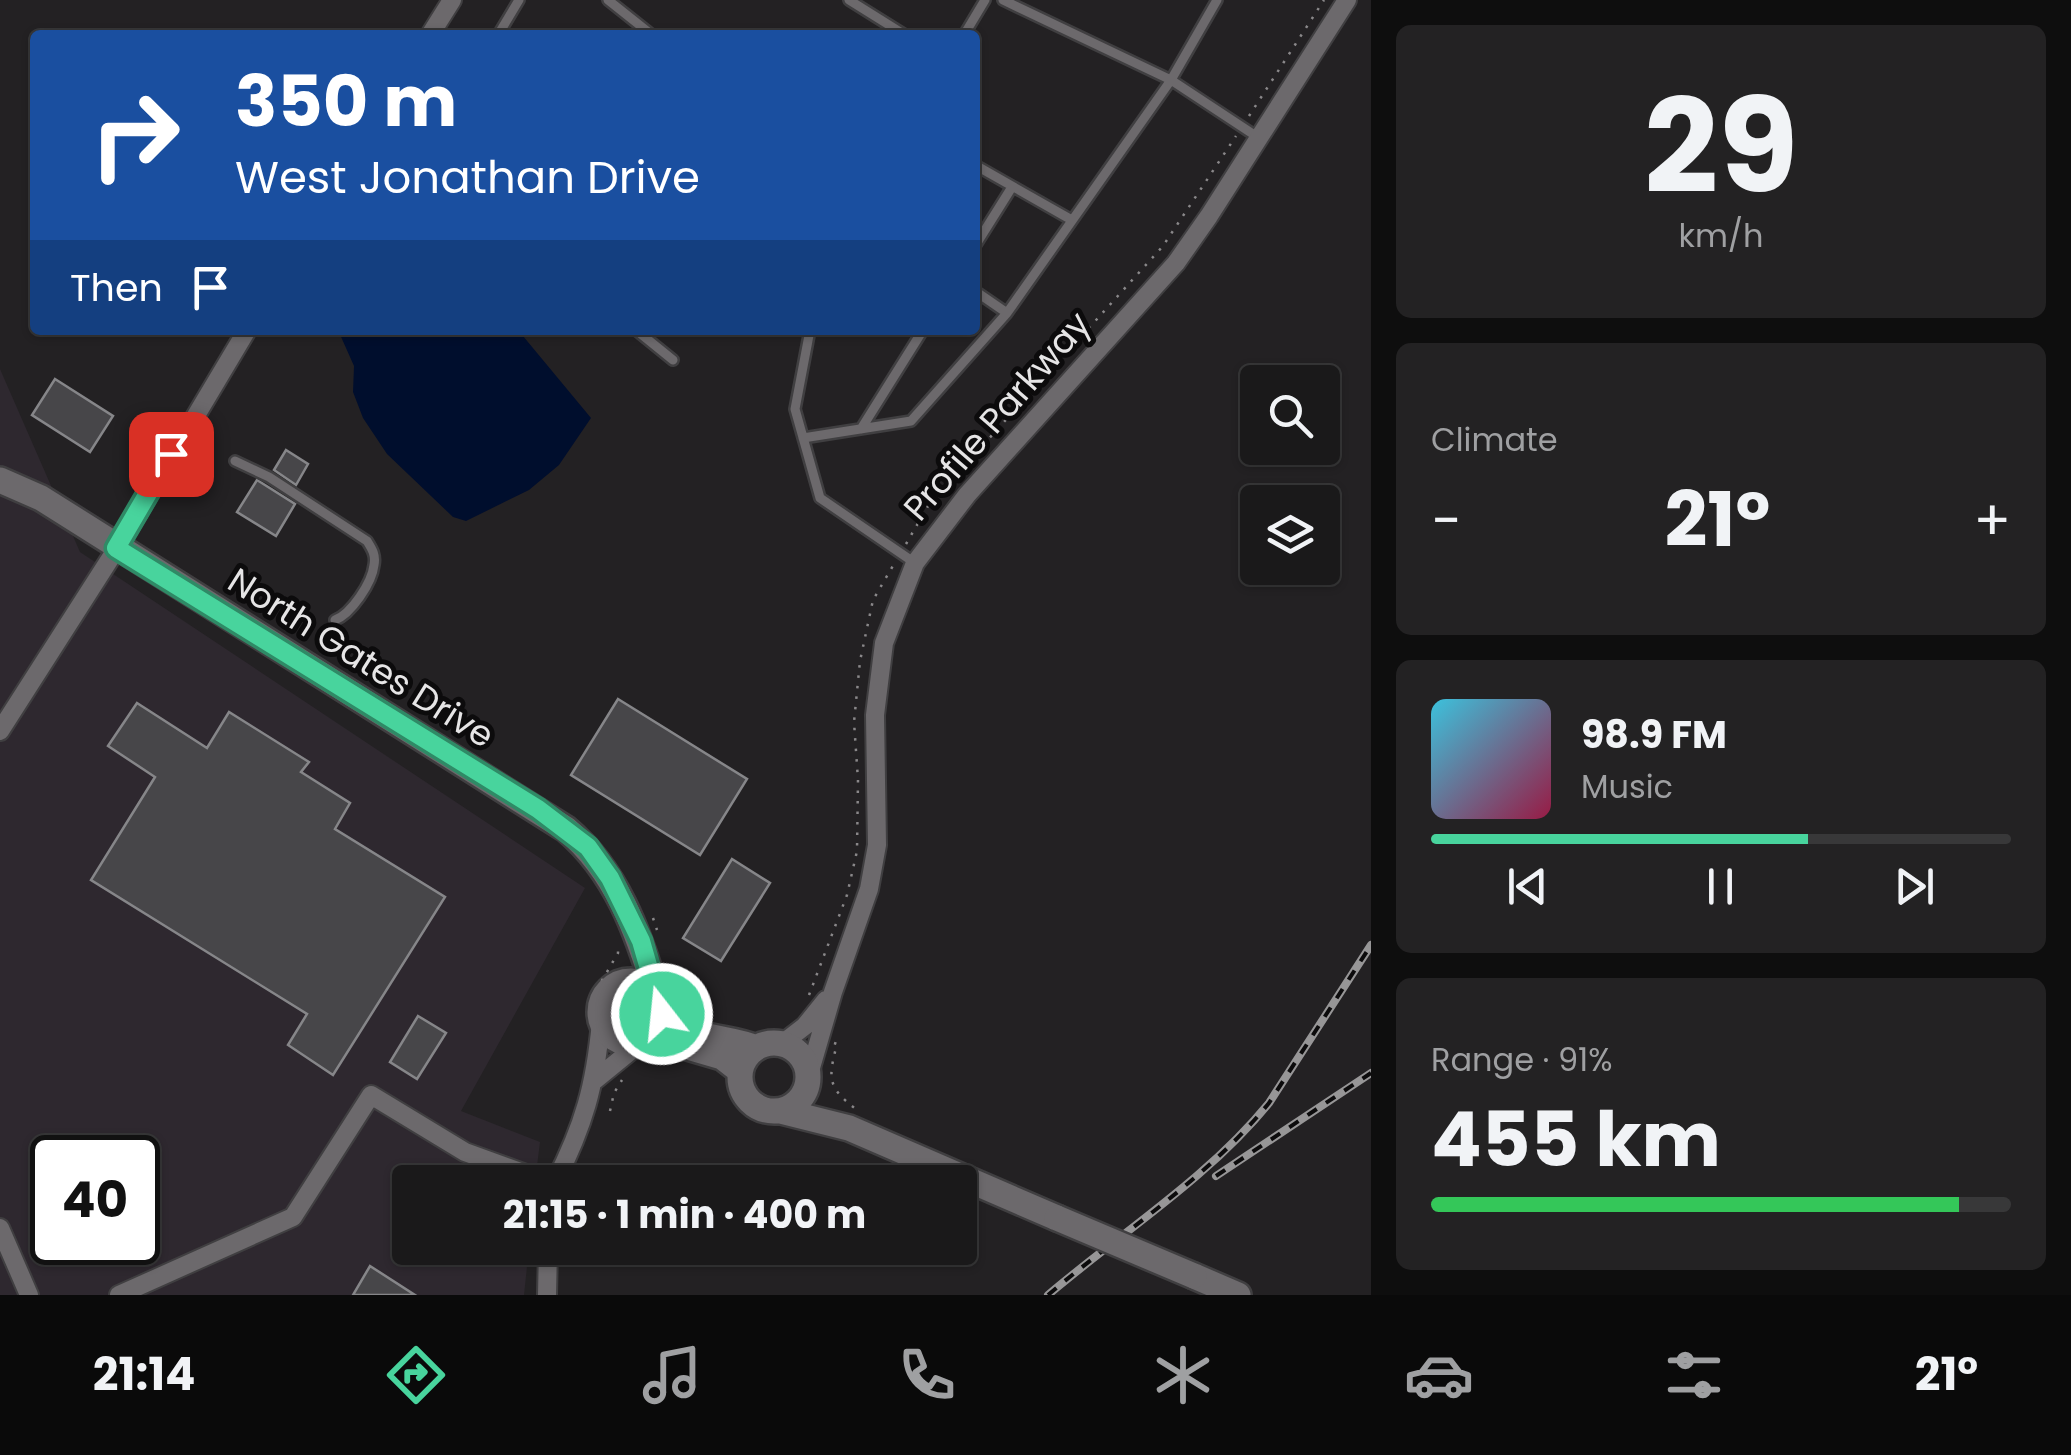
<!DOCTYPE html>
<meta charset="utf-8">
<style>
body{margin:0;font-family:Poppins,sans-serif;background:#232223;color:#f1f3f6;height:100vh;display:flex;flex-direction:column;font-size:38px;white-space:nowrap}
*{box-sizing:border-box;margin:0}
p{font-size:32px;color:#9fa0a2}
.icon{flex:none;width:55px;height:55px;fill:none;stroke:currentColor;stroke-width:2;stroke-linecap:round;stroke-linejoin:round}
.map{position:relative;flex:1;overflow:hidden}
.panel{display:flex;flex-direction:column;gap:25px;padding:25px;background:#0e0e0e;width:700px}
.panel>*{flex:none}
.guide{position:absolute;left:30px;top:30px;width:950px;height:305px;border-radius:10px;box-shadow:0 2px 8px #0004,0 0 0 2px #383839;background:#1a4fa0;color:#fff;overflow:hidden}
.buttons{position:absolute;left:1240px;top:365px;display:grid;gap:20px}
.buttons a{display:grid;place-items:center;width:100px;height:100px;border-radius:10px;background:#1a191a;box-shadow:0 2px 8px #0004,0 0 0 2px #383839;font-size:50px}
.speed{position:absolute;left:30px;top:1135px;display:flex;gap:20px;font-size:50px;font-weight:700;text-align:center}
.speed>*{display:grid;place-content:center;width:130px;height:130px;border-radius:50%;background:#1a191a;box-shadow:0 2px 8px #0004,0 0 0 2px #383839;line-height:1}
.speed .limit{border:5px solid #111;border-radius:15px;background:#fff;color:#111}
.pin{position:absolute;display:grid;place-items:center;width:85px;height:85px;color:#fff;margin:-42px;border-radius:20px;box-shadow:0 5px 15px #0006}
.me{position:absolute;width:110px;margin:-55px;rotate:344deg;stroke-linejoin:round;filter:drop-shadow(0 0 8px #0008)}
.turn{display:flex;align-items:center;gap:35px;height:210px;padding:0 40px;font-size:45px}
.turn .icon{width:130px;height:130px;stroke-width:2.5}
.turn b{display:block;font-size:70px;line-height:85px}
.then{display:flex;align-items:center;height:95px;padding:0 40px;background:#0003;gap:20px;font-size:38px}
.big{font-size:75px;font-weight:700;line-height:1.1}
.panel .widget{flex:1;display:flex;flex-direction:column;justify-content:center;gap:15px;min-width:0;padding:0 35px;border-radius:15px;background:#232223}
.panel .dial{align-items:center;gap:0}
.dial b{font-size:130px;line-height:1}
.song{display:flex;align-items:center;gap:30px}
.cover{width:120px;height:120px;border-radius:15px;background:linear-gradient(135deg,hsl(190 70% 55%),hsl(340 70% 35%))}
.played{height:10px;border-radius:5px;background:linear-gradient(90deg,#48d49d 65%,#383839 65%)}
.keys{display:flex;justify-content:space-around;direction:ltr}
.heat{display:flex;justify-content:space-between;align-items:center;font-size:55px;direction:ltr}
.charge{height:15px;border-radius:8px;background:linear-gradient(90deg,#34c759 91%,#383839 0)}
.trip{position:absolute;left:392px;top:1165px;width:585px;height:100px;border-radius:10px;background:#1a191a;box-shadow:0 2px 8px #0004,0 0 0 2px #383839;font-weight:700;line-height:100px;text-align:center}
.tabs{display:flex;height:160px;justify-content:space-around;align-items:center;background:#0a0a0a;color:#9fa0a2}
.tabs .icon{width:70px;height:70px}
.tabs .current{color:#48d49d}
.tabs b{font-size:45px;color:#f1f3f6}
main{display:flex;flex:1;min-height:0}
.map>svg:first-child{display:block}
.built{fill:#2e282f;fill-rule:evenodd}
.water{fill:#000e2d}
.building{fill:#474649;stroke:#868689;stroke-width:2.5}
.lines{fill:none;stroke-linecap:round;stroke-linejoin:round}
.lane-casing{stroke:#403f41;stroke-width:14}
.street-casing{stroke:#403f41;stroke-width:22}
.secondary-casing{stroke:#403f41;stroke-width:30}
.path{stroke:#8a888a;stroke-width:2.5;stroke-dasharray:2.5 8;stroke-linecap:butt}
.lane{stroke:#6c696c;stroke-width:9}
.street{stroke:#6c696c;stroke-width:18}
.secondary{stroke:#6c696c;stroke-width:25}
.rail-casing{stroke:#979697;stroke-width:8}
.rail{stroke:#0c0b0c;stroke-width:4;stroke-dasharray:11;stroke-linecap:butt}
.secondary-bridge-casing{stroke:#403f41;stroke-width:30;stroke-linecap:butt}
.secondary-bridge{stroke:#6c696c;stroke-width:25}
.route-casing{stroke:#2f8a66;stroke-width:25}
.route{stroke:#48d49d;stroke-width:18}
.labels{text-anchor:middle;stroke-width:10;stroke-linejoin:round;paint-order:stroke}
.street-label{font-size:35px;fill:#e6e5e6;stroke:#0c0b0c}
</style>
<main>
<div class="map">
<svg width="1371" height="1295" viewBox="0 0 1371 1295">
<rect width="100%" height="100%" fill="#232123"/>
<!-- built -->
<path class="built" d="M0,369L80,552L585,888L461,1111L540,1142L535,1182H410V1248H529L524,1295H0ZM52,1158H138V1242H52Z"/>
<!-- water -->
<path class="water" d="M338,330H518L591,418L559,465L529,490L466,521L453,517L387,454L363,418L353,392L354,366Z"/>
<!-- building -->
<path class="building" d="M55,379L113,416L90,452L32,415Z
M286,450L308,464L296,485L274,470Z
M257,480L295,504L276,536L237,512Z
M618,699L747,779L700,855L571,775Z
M137,703L207,748L229,712L309,762L301,772L350,803L335,829L445,897L333,1075L288,1045L307,1014L91,880L155,777L108,746Z
M732,859L770,883L721,961L683,938Z
M418,1016L446,1033L417,1079L390,1062Z
M370,1266L415,1295H353Z"/>
<g class="lines">
<!-- lane casing -->
<g class="lane-casing">
<path id="lane" d="M608,0L652,35
M849,0L905,35
M1003,0L1171,80L1259,138
M498,35L519,0
M964,35L985,0
M975,165L1070,219
M975,246L1012,187
M975,291L1007,313
M636,330L673,360
M810,330L795,409L820,498L915,563
M861,429L923,330
M803,438L911,421L1007,313L1171,80L1217,0
M235,461L269,477L367,541C372,549 376,555 374,565C372,583 351,614 335,620"/>
</g>
<!-- street casing -->
<g class="street-casing">
<path id="street" d="M430,35L452,0
M0,731L117,548L247,330
M783,1043L805,1026L826,1000
M808,1078L833,992L869,889L877,845L875,715L884,643L915,563L967,495L1176,263L1209,216L1347,0
M595,1080L644,1040
M555,1182C584,1125 595,1086 601,1022
M0,1228L29,1295
M119,1295L293,1217L371,1095L465,1152L548,1182
M547,1295L548,1248"/>
</g>
<!-- secondary casing -->
<g class="secondary-casing">
<path id="secondary" d="M0,480L41,498L566,829C616,871 638,932 656,993
M600 1012a31 31 0 1 1 62 0a31 31 0 1 1-62 0Z
M661,1006C674,1017 685,1029 701,1034C719,1040 738,1040 756,1048
M650,1036L722,1057L740,1071
M740 1077a34 34 0 1 1 68 0a34 34 0 1 1-68 0Z
M781,1111L849,1128L1057,1218
M1194,1276L1238,1295"/>
</g>
<!-- path -->
<path class="path" d="M1249,116L1324,0
M906,544L928,506L1163,246L1236,136
M653,918L657,930
M809,995L847,895L857,851L858,780L854,722L860,661L873,600L894,564
M590,1010L593,996L618,953V945
M834,1043L837,1044C828,1079 827,1087 857,1110
M734,1090L740,1101L763,1119
M610,1111L614,1093L622,1080"/>
<!-- lane -->
<use href="#lane" class="lane"/>
<!-- street -->
<use href="#street" class="street"/>
<!-- secondary -->
<use href="#secondary" class="secondary"/>
<!-- rail casing -->
<g class="rail-casing">
<path id="rail" d="M1216,1176L1371,1073
M1048,1295C1122,1232 1207,1179 1269,1103L1371,945"/>
</g>
<!-- rail -->
<use href="#rail" class="rail"/>
<!-- secondary-bridge casing -->
<g class="secondary-bridge-casing">
<path id="secondary-bridge" d="M1057,1218L1194,1276"/>
</g>
<!-- secondary-bridge -->
<use href="#secondary-bridge" class="secondary-bridge"/>
</g>
<g class="lines">
<!-- route casing -->
<g class="route-casing">
<path id="route" d="M171,454L116,548L538,809L588,847L610,878L641,941L662,1014"/>
</g>
<!-- route -->
<use href="#route" class="route"/>
</g>
<g class="labels">
<!-- street labels -->
<g class="street-label">
<text transform="translate(997 416) rotate(-49)" y="12">Profile Parkway</text>
<text transform="translate(361 658) rotate(32)" y="12">North Gates Drive</text>
</g>
</g>
</svg>
<div class="buttons">
<a><svg class="icon" aria-label="search" viewBox="0 0 24 24"><circle cx="10" cy="10" r="6"/><path d="M15 15l6 6"/></svg></a>
<a><svg class="icon" aria-label="layers" viewBox="0 0 24 24"><path d="M12 4l9 5-9 5-9-5zM3 14l9 5 9-5"/></svg></a>
</div>
<div class="speed"><div class="limit">40</div></div>
<div class="pin" style="left:171px;top:454px;background:#d93025"><svg class="icon" aria-label="arrive" viewBox="0 0 24 24"><path d="M6 21V4h12l-3 4 3 4H6"/></svg></div>
<svg class="me" style="left:662px;top:1014px" viewBox="-20 -20 40 40"><circle r="17" fill="#48d49d" stroke="#fff" stroke-width="3"/><path d="M0-11L8 9 0 5-8 9z" fill="#fff"/></svg>
<div class="trip">21:15 · 1 min · 400 m</div>
<div class="guide">
<div class="turn"><svg class="icon" aria-label="right" viewBox="0 0 24 24"><path d="M7 20v-9h11M14 6l5 5-5 5"/></svg><div><b>350 m</b>West Jonathan Drive</div></div>
<div class="then">Then<svg class="icon" aria-label="arrive" viewBox="0 0 24 24"><path d="M6 21V4h12l-3 4 3 4H6"/></svg></div>
</div>
</div>
<section class="panel">
<div class="widget dial"><b>29</b><p>km/h</p></div>
<div class="widget"><p>Climate</p>
<div class="heat"><a>−</a><b class="big">21°</b><a>+</a></div>
</div>
<div class="widget">
<div class="song"><i class="cover"></i><div><b>98.9 FM</b><p>Music</p></div></div>
<div class="played"></div>
<div class="keys"><svg class="icon" aria-label="previous" viewBox="0 0 24 24"><path d="M18 5L8 12l10 7zM5 5v14"/></svg><svg class="icon" aria-label="pause" viewBox="0 0 24 24"><path d="M8 5v14M16 5v14"/></svg><svg class="icon" aria-label="next" viewBox="0 0 24 24"><path d="M6 5l10 7-10 7zM19 5v14"/></svg></div>
</div>
<div class="widget"><p>Range · 91%</p><b class="big">455 km</b><div class="charge"></div></div>
</section>
</main>
<nav class="tabs">
<b>21:14</b>
<svg class="icon current" aria-label="directions" viewBox="0 0 24 24"><path d="M12 3l9 9-9 9-9-9zM9 14v-3h6M13 9l2 2-2 2"/></svg>
<svg class="icon" aria-label="music" viewBox="0 0 24 24"><path d="M9 18V5l10-2v13"/><circle cx="6" cy="18" r="3"/><circle cx="16" cy="16" r="3"/></svg>
<svg class="icon" aria-label="phone" viewBox="0 0 24 24"><path d="M5 4h4l2 5-3 2q2 4 5 5l2-3 5 2v4C11 20 4 13 5 4z"/></svg>
<svg class="icon" aria-label="climate" viewBox="0 0 24 24"><path d="M12 3v18M4 7l16 10M4 17L20 7"/></svg>
<svg class="icon" aria-label="car" viewBox="0 0 24 24"><path d="M5 17H2v-5l4-1 3-4h7l3 4 3 1v5h-3M9 17h6M6 11h13"/><circle cx="7" cy="17" r="2"/><circle cx="17" cy="17" r="2"/></svg>
<svg class="icon" aria-label="filters" viewBox="0 0 24 24"><path d="M4 7h16M4 17h16"/><circle cx="9" cy="7" r="2"/><circle cx="15" cy="17" r="2"/></svg>
<b>21°</b>
</nav>
